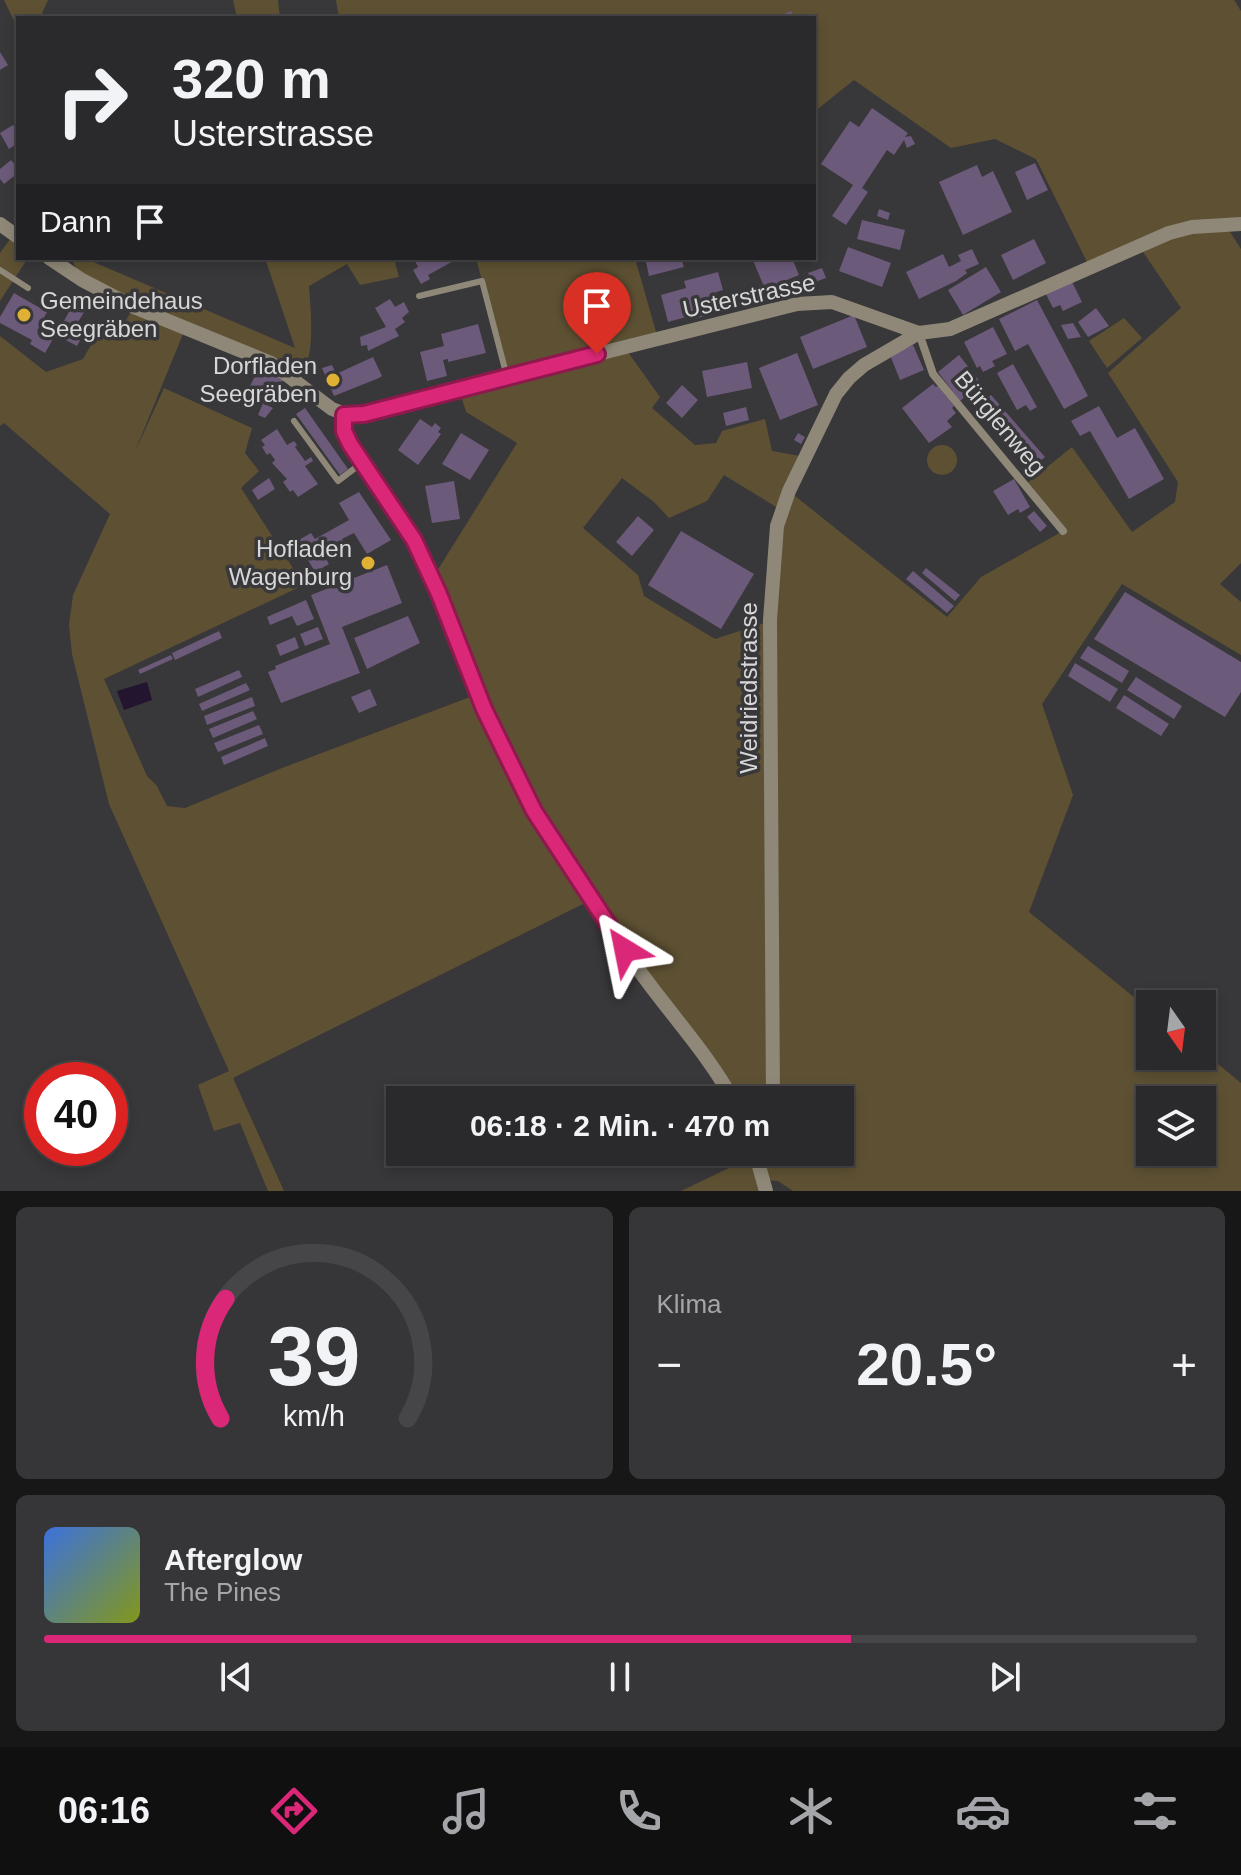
<!DOCTYPE html>
<html lang="de">
<meta charset="utf-8">
<style>
body{margin:0;font-family:Arial,sans-serif;background:#363537;color:#f1f3f6;height:100vh;display:flex;flex-direction:column;font-size:30px;white-space:nowrap}
*{box-sizing:border-box;margin:0}
p{font-size:26px;color:#a5a6a9}
.icon{flex:none;width:44px;height:44px;fill:none;stroke:currentColor;stroke-width:2;stroke-linecap:round;stroke-linejoin:round}
.map{position:relative;height:1191px;overflow:hidden}
.details{display:flex;flex-direction:column;gap:16px;padding:16px;background:#171718;flex:1}
.details>*{flex:none}
.banner{position:absolute;left:16px;top:16px;width:800px;height:244px;border-radius:0px;box-shadow:0 4px 12px #0003,0 0 0 2px #464547;background:#2a292b;color:#f1f3f6;overflow:hidden}
.needle{width:52px;rotate:166deg}
.fabs{position:absolute;left:1136px;top:990px;display:grid;gap:16px}
.fabs a{display:grid;place-items:center;width:80px;height:80px;border-radius:0px;background:#2a292b;box-shadow:0 4px 12px #0003,0 0 0 2px #464547;font-size:40px}
.speed{position:absolute;left:24px;top:1062px;display:flex;gap:16px;font-size:40px;font-weight:700;text-align:center}
.speed>*{display:grid;place-content:center;width:104px;height:104px;border-radius:50%;background:#2a292b;box-shadow:0 4px 12px #0003,0 0 0 2px #464547;line-height:1}
.speed .limit{border:12px solid #d22;background:#fff;color:#111}
.pin{position:absolute;display:grid;place-items:center;width:68px;height:68px;color:#fff;margin:-82px -34px;border-radius:50% 50% 50% 0;rotate:-45deg;box-shadow:0 0 8px #0007}
.pin .icon{rotate:45deg}
.me{position:absolute;width:88px;margin:-44px;rotate:325deg;stroke-linejoin:round;filter:drop-shadow(0 0 6px #0008)}
.turn{display:flex;align-items:center;gap:28px;height:168px;padding:0 24px;font-size:36px}
.turn .icon{width:104px;height:104px;stroke-width:2.5}
.turn b{display:block;font-size:56px;line-height:68px}
.then{display:flex;align-items:center;height:76px;padding:0 24px;background:#0003;gap:16px;font-size:30px}
.big{font-size:60px;font-weight:600;line-height:1.1}
.details .widget{flex:1;display:flex;flex-direction:column;justify-content:center;gap:12px;min-width:0;padding:0 28px;border-radius:12px;background:#363537}
.details .dial{align-items:center;gap:0}
.dial svg{height:208px;overflow:visible;fill:none;stroke:#464547;stroke-width:7;stroke-linecap:round;text-anchor:middle}
.dial text{fill:#f1f3f6;stroke:none}
.song{display:flex;align-items:center;gap:24px}
.cover{width:96px;height:96px;border-radius:12px;background:linear-gradient(135deg,hsl(220 70% 55%),hsl(70 70% 35%))}
.played{height:8px;border-radius:4px;background:linear-gradient(90deg,#db2777 70%,#464547 70%)}
.keys{display:flex;justify-content:space-around;direction:ltr}
.heat{display:flex;justify-content:space-between;align-items:center;font-size:44px;direction:ltr}
.details .tiles{flex:1;display:grid;gap:16px;grid-template-columns:1fr 1fr}
.widget:last-child{grid-column:span 2}
.trip{position:absolute;left:386px;top:1086px;width:468px;height:80px;border-radius:0px;background:#2a292b;box-shadow:0 4px 12px #0003,0 0 0 2px #464547;font-weight:600;line-height:80px;text-align:center}
.dock{display:flex;height:128px;justify-content:space-around;align-items:center;background:#111011;color:#a5a6a9}
.dock .icon{width:56px;height:56px}
.dock .selected{color:#db2777}
.dock b{font-size:36px;color:#f1f3f6}
.map>svg:first-child{display:block}
.green{fill:#5e5133;fill-rule:evenodd}
.water{fill:#23142f}
.building{fill:#6c5a7a}
.lines{fill:none;stroke-linecap:round;stroke-linejoin:round}
.service{stroke:#8f8878;stroke-width:6}
.minor{stroke:#8f8878;stroke-width:8}
.tertiary{stroke:#8f8878;stroke-width:14}
.route-casing{stroke:#8e194d;stroke-width:20}
.route{stroke:#db2777;stroke-width:14}
.poi-dot{fill:#dfb034;stroke:#383739;stroke-width:3}
.labels{text-anchor:middle;stroke-width:7;stroke-linejoin:round;paint-order:stroke}
.street-label{font-size:24px;fill:#d7d7d8;stroke:#383739}
.poi-label{font-size:24px;fill:#d7d7d8;stroke:#383739;text-anchor:end}
</style>
<div class="map">
<svg width="1241" height="1191" viewBox="0 0 1241 1191">
<rect width="100%" height="100%" fill="#383739"/>
<!-- green -->
<path class="green" d="M4,0H48L40,18H18V29Z
M233,0H278L280,18H237Z
M336,0H1234L1241,11V224H1225L1241,249V563L1220,584L1241,602V655L1122,584L1042,704L1073,795L1029,912L1150,1010V1056H1202V1051L1241,1083V1191H793L778,1181L764,1180L766,1191H681L756,1155L755,1152H840V1100H733L591,900L233,1078L284,1191H268L240,1123L214,1131L198,1085L229,1071L109,804L72,654L69,625L73,595L110,514L4,423L0,426V336L46,372L83,359L99,331L119,332L134,307L82,280L71,258H84L295,348L265,258H394L399,277L360,285L347,264L309,286C311,317 316,355 299,382L183,334L134,454L164,388L252,428L245,453L259,471L241,488L304,585L104,679L147,776L157,786L167,806L185,808L282,768L478,694L432,579L517,443L466,412L459,389L507,377L476,258H635L658,339L625,348L660,397L652,408L695,445L716,443L722,431L765,419L772,451L806,457L790,492L947,617L981,577L1063,531L1026,484L1072,447L1132,532L1175,502L1178,482L1108,373L1181,308L1139,246L1090,268L1036,159L995,139L951,148L854,80L814,112V18H339ZM724,475L781,510L770,621L715,639L644,596L638,575L583,528L622,478L654,502L669,518L707,501ZM1150,1100H1202V1152H1150Z
M14,234L18,237V258H28L0,301V253Z
M1124,318L1142,338L1107,368L1089,341Z
M927 460a15 15 0 1 1 30 0a15 15 0 1 1-30 0Z"/>
<!-- water -->
<path class="water" d="M147,682L152,700L124,710L117,691Z"/>
<!-- building -->
<path class="building" d="M791,11L794,18H775Z
M0,52L8,65L0,70Z
M872,108L908,133L905,137L911,136L915,144L907,148L904,140L894,155L887,150L862,188L868,192L846,225L832,216L853,185L821,164L850,121L859,127Z
M13,125L18,132V143L9,149L0,133Z
M11,160L18,168V173L4,184L0,179V169Z
M1035,163L1048,190L1027,200L1015,172Z
M977,165L982,177L993,171L1012,212L963,235L939,182Z
M879,209L890,213L888,220L877,216Z
M862,220L905,230L900,250L857,239Z
M1034,239L1046,263L1013,280L1001,255Z
M848,247L891,263L882,287L839,271Z
M972,249L979,264L965,270L967,273L956,281L919,299L906,272L943,254L949,267L961,261L958,255Z
M417,258H459L428,275L430,279L421,284L413,270L418,267L414,259Z
M662,258H681L684,267L649,276L646,262Z
M752,258H792L799,275L765,289Z
M986,267L1001,292L963,315L948,290Z
M822,268L826,278L812,283L808,273Z
M718,272L723,290L716,292L722,311L691,320L690,316L668,322L661,295L686,288L684,281Z
M1072,282L1082,302L1063,311L1060,305L1053,308L1046,294Z
M14,293L47,312L37,331L53,339L45,353L30,344L32,340L0,323V317Z
M79,294L91,301L78,322L87,327L77,346L56,335Z
M390,299L395,307L404,302L409,312L402,318L405,322L395,329L399,336L368,351L367,345L361,346L360,337L386,327L375,308Z
M1037,300L1088,396L1064,409L1028,344L1015,351L999,319Z
M1096,308L1109,326L1088,337L1078,322Z
M854,315L867,347L813,369L800,337Z
M1073,323L1081,337L1068,339L1061,325Z
M478,324L486,353L448,362V359L443,360L447,376L427,381L420,352L444,346L441,334Z
M993,327L1007,354L992,361L995,366L983,372L980,366L977,368L964,342Z
M913,345L924,370L900,380L890,355Z
M797,353L818,405L780,420L759,368Z
M959,355L985,388L969,400L966,396L960,401L938,372Z
M373,357L382,376L379,378L334,396L322,368L332,365L336,374Z
M747,362L752,388L707,397L702,371Z
M1013,364L1037,407L1030,411L1026,405L1017,410L997,373Z
M260,366L284,378L274,398L250,386Z
M933,384L936,387L938,386L954,406L952,408L956,413L947,421L952,427L929,443L902,408Z
M682,385L698,400L682,418L666,403Z
M243,389L255,395L249,406L237,400Z
M991,395L1045,457L1031,469L977,407Z
M263,403L273,408L265,418L258,415Z
M1099,406L1117,438L1135,428L1164,479L1129,499L1090,431L1080,436L1071,421Z
M746,407L749,420L726,426L723,413Z
M305,408L348,469L340,475L296,414Z
M420,419L432,427L435,423L441,428L438,432L441,434L418,465L398,450Z
M277,429L287,445L294,441L297,445L295,447L305,461L311,457L313,461L305,466L318,484L298,497L293,490L290,492L283,482L287,479L272,463L275,460L270,453L267,455L262,447L265,445L261,440Z
M461,433L489,450L470,480L442,464Z
M798,433L805,437L801,444L794,440Z
M269,478L275,489L258,500L252,490Z
M1014,479L1030,507L1020,513L1018,509L1008,515L993,491Z
M454,481L460,519L432,523L425,486Z
M359,492L391,540L367,554L354,533L342,539L347,547L326,559L329,564L315,572L297,541L311,533L315,539L349,520L339,503Z
M1034,511L1047,526L1040,532L1027,517Z
M638,516L654,530L632,556L616,542Z
M681,531L754,574L721,629L648,585Z
M387,565L402,603L342,627L360,673L281,703L268,672L276,669L275,666L330,644L311,595Z
M926,568L960,595L955,601L922,573Z
M913,571L954,606L947,613L906,579Z
M1125,592L1241,662V692L1225,717L1094,639Z
M306,600L314,619L297,626L292,616L270,625L267,617Z
M408,616L420,643L367,669L354,638Z
M318,627L323,639L305,646L300,634Z
M219,631L222,638L175,660L172,653Z
M295,637L299,648L280,656L276,645Z
M1088,646L1129,671L1122,683L1080,658Z
M171,655L173,659L140,674L138,670Z
M1075,663L1118,689L1110,702L1068,676Z
M239,670L242,677L198,697L195,689Z
M1136,677L1182,706L1174,719L1127,690Z
M246,683L250,690L202,711L199,704Z
M370,689L377,705L359,713L351,697Z
M1124,695L1169,724L1161,736L1116,708Z
M252,697L255,706L207,725L204,716Z
M253,711L257,719L213,738L209,729Z
M259,725L263,734L218,752L214,743Z
M265,738L268,746L224,765L221,757Z"/>
<g class="lines">
<!-- service -->
<path class="service" d="M0,270L28,288
M419,296L482,281L507,377
M294,421L338,481L363,462"/>
<!-- minor -->
<path class="minor" d="M919,333L933,374L1063,531"/>
<!-- tertiary -->
<path class="tertiary" d="M0,224L18,237
M49,258L82,280L134,307L271,363L332,409L351,416L797,304L832,302L919,333L950,329L1169,233L1192,227L1241,224
M344,415V431L350,444C372,475 395,506 413,540C460,627 485,724 534,811C567,868 605,924 644,977C674,1018 709,1056 733,1100
M773,1100L770,620L777,526L789,491L836,394L849,378L864,365L919,333
M755,1152L766,1191"/>
</g>
<g class="lines">
<!-- route casing -->
<g class="route-casing">
<path id="route" d="M597,354L364,414L344,415V431L350,444L414,540L439,594L484,709L534,811L625,950"/>
</g>
<!-- route -->
<use href="#route" class="route"/>
</g>
<!-- markers -->
<g class="poi-dot">
<circle cx="24" cy="315" r="8"/>
<circle cx="333" cy="380" r="8"/>
<circle cx="368" cy="563" r="8"/>
</g>
<g class="labels">
<!-- street labels -->
<g class="street-label">
<text transform="translate(749 296) rotate(-12)" y="8">Usterstrasse</text>
<text transform="translate(1000 423) rotate(50)" y="8">Bürglenweg</text>
<text transform="translate(749 688) rotate(-90)" y="8">Weidriedstrasse</text>
</g>
<!-- poi labels -->
<g class="poi-label">
<text x="40" y="309" text-anchor="start">Gemeindehaus<tspan x="40" dy="28">Seegräben</tspan></text>
<text x="317" y="374">Dorfladen<tspan x="317" dy="28">Seegräben</tspan></text>
<text x="352" y="557">Hofladen<tspan x="352" dy="28">Wagenburg</tspan></text>
</g>
</g>
</svg>
<div class="fabs">
<a><svg class="needle" viewBox="-14 -14 28 28"><path d="M0-13l5 13h-10z" fill="#e53935"/><path d="M0 13l5-13h-10z" fill="#a5a6a9"/></svg></a>
<a><svg class="icon" aria-label="layers" viewBox="0 0 24 24"><path d="M12 4l9 5-9 5-9-5zM3 14l9 5 9-5"/></svg></a>
</div>
<div class="speed"><div class="limit">40</div></div>
<div class="pin" style="left:597px;top:354px;background:#d93025"><svg class="icon" aria-label="arrive" viewBox="0 0 24 24"><path d="M6 21V4h12l-3 4 3 4H6"/></svg></div>
<svg class="me" style="left:625px;top:950px" viewBox="-20 -20 40 40"><path d="M0-17L14 15 0 8-14 15z" fill="#db2777" stroke="#fff" stroke-width="4"/></svg>
<div class="trip">06:18 · 2 Min. · 470 m</div>
<div class="banner">
<div class="turn"><svg class="icon" aria-label="right" viewBox="0 0 24 24"><path d="M7 20v-9h11M14 6l5 5-5 5"/></svg><div><b>320 m</b>Usterstrasse</div></div>
<div class="then">Dann<svg class="icon" aria-label="arrive" viewBox="0 0 24 24"><path d="M6 21V4h12l-3 4 3 4H6"/></svg></div>
</div>
</div>
<section class="details">
<div class="tiles">
<div class="widget dial"><svg viewBox="0 0 100 80">
<path d="M14 69A42 42 0 1 1 86 69"/>
<path d="M14 69A42 42 0 0 1 16 23" stroke="#db2777"/>
<text x="50" y="56" font-size="32" font-weight="700">39</text>
<text x="50" y="72" font-size="11">km/h</text>
</svg></div>
<div class="widget"><p>Klima</p>
<div class="heat"><a>−</a><b class="big">20.5°</b><a>+</a></div>
</div>
<div class="widget">
<div class="song"><i class="cover"></i><div><b>Afterglow</b><p>The Pines</p></div></div>
<div class="played"></div>
<div class="keys"><svg class="icon" aria-label="previous" viewBox="0 0 24 24"><path d="M18 5L8 12l10 7zM5 5v14"/></svg><svg class="icon" aria-label="pause" viewBox="0 0 24 24"><path d="M8 5v14M16 5v14"/></svg><svg class="icon" aria-label="next" viewBox="0 0 24 24"><path d="M6 5l10 7-10 7zM19 5v14"/></svg></div>
</div>
</div>
</section>
<nav class="dock">
<b>06:16</b>
<svg class="icon selected" aria-label="directions" viewBox="0 0 24 24"><path d="M12 3l9 9-9 9-9-9zM9 14v-3h6M13 9l2 2-2 2"/></svg>
<svg class="icon" aria-label="music" viewBox="0 0 24 24"><path d="M9 18V5l10-2v13"/><circle cx="6" cy="18" r="3"/><circle cx="16" cy="16" r="3"/></svg>
<svg class="icon" aria-label="phone" viewBox="0 0 24 24"><path d="M5 4h4l2 5-3 2q2 4 5 5l2-3 5 2v4C11 20 4 13 5 4z"/></svg>
<svg class="icon" aria-label="climate" viewBox="0 0 24 24"><path d="M12 3v18M4 7l16 10M4 17L20 7"/></svg>
<svg class="icon" aria-label="car" viewBox="0 0 24 24"><path d="M5 17H2v-5l4-1 3-4h7l3 4 3 1v5h-3M9 17h6M6 11h13"/><circle cx="7" cy="17" r="2"/><circle cx="17" cy="17" r="2"/></svg>
<svg class="icon" aria-label="filters" viewBox="0 0 24 24"><path d="M4 7h16M4 17h16"/><circle cx="9" cy="7" r="2"/><circle cx="15" cy="17" r="2"/></svg>
</nav>
